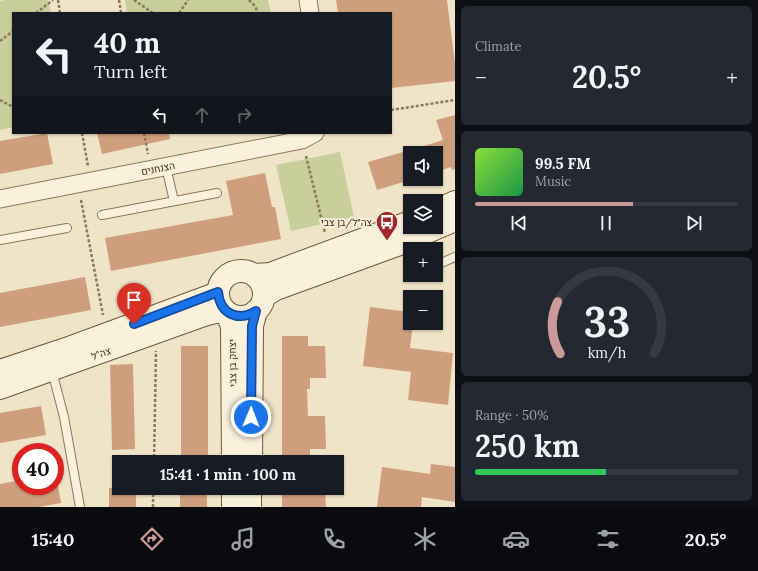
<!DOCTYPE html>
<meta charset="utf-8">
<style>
body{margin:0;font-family:Lora,Heebo,serif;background:#242831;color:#f1f3f6;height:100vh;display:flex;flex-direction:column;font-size:15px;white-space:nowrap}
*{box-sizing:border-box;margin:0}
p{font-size:13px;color:#9ea1a6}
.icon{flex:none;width:22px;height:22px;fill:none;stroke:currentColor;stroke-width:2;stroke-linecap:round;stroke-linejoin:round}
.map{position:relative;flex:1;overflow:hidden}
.details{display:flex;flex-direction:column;gap:6px;padding:6px;background:#0d0f14;width:303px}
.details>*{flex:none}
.top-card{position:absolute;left:12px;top:12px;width:380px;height:122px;border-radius:0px;box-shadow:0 1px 3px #0004;background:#171b24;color:#f1f3f6;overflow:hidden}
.tools{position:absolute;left:403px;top:146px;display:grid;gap:8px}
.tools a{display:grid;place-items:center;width:40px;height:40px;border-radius:0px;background:#171b24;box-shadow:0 1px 3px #0004;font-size:20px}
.speed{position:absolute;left:12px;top:443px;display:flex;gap:8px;font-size:20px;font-weight:700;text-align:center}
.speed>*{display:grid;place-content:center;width:52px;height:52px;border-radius:50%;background:#171b24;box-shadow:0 1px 3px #0004;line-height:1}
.speed .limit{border:6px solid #d22;background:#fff;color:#111}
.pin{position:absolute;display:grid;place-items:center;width:34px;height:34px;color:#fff;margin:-41px -17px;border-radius:50% 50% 50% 0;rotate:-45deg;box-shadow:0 0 4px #0007}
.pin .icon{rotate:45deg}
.me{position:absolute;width:44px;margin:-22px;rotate:1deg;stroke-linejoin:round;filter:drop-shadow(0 0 3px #0008)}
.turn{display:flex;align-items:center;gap:14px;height:84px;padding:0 16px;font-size:18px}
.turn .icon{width:52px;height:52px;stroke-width:2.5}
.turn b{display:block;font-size:28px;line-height:34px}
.lanes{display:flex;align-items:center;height:38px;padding:0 16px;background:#0003;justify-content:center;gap:20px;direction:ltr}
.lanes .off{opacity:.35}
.big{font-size:30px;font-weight:800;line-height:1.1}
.details .widget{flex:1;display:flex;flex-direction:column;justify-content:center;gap:6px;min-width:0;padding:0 14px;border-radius:6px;background:#242831}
.details .dial{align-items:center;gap:0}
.dial svg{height:104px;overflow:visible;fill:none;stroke:#363941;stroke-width:7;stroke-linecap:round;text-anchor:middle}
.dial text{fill:#f1f3f6;stroke:none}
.song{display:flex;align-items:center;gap:12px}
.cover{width:48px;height:48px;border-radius:6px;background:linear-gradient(135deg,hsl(90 70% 55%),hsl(140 70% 35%))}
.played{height:4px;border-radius:2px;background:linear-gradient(90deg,#cc999b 60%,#363941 60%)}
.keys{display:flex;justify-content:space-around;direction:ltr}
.heat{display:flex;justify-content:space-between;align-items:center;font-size:22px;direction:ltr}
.charge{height:6px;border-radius:3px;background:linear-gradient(90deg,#34c759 50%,#363941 0)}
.trip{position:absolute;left:112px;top:455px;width:232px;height:40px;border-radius:0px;background:#171b24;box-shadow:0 1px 3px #0004;font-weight:800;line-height:40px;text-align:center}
.tab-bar{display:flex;height:64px;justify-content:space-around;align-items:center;background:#090b0e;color:#9ea1a6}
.tab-bar .icon{width:28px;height:28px}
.tab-bar .on{color:#cc999b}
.tab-bar b{font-size:18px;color:#f1f3f6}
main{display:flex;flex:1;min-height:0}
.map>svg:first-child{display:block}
.green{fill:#c9cf9b}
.building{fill:#cf9f7d}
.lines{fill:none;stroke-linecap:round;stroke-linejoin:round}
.lane-casing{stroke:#8d765c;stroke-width:10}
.street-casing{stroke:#8d765c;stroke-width:19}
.secondary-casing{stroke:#6f573f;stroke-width:24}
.path{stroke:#8d765c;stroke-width:2.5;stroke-dasharray:3 2;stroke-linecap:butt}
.lane{stroke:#faf1dc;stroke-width:8}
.street{stroke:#faf1dc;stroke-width:17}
.secondary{stroke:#faf1dc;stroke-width:22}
.route-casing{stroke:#114b97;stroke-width:10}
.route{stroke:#1a73e8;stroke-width:7}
.labels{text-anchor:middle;stroke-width:4;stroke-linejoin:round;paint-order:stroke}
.street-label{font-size:10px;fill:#3d2e20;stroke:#f7eed8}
.poi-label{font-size:10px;fill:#3d2e20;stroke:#f7eed8;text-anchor:end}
</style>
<main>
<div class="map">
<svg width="455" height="507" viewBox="0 0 455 507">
<rect width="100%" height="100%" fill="#f0e4c8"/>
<!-- green -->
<path class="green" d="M6,0H48L51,13H13V127L0,130V1Z
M125,0H268L271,13H127Z
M340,152L354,217L291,231L276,165Z"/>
<!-- building -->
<path class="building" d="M336,0H447L455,64V81L391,88V13H338Z
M455,115V169L452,170L451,167L436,172V153H411V150L443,140L436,120Z
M47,133L53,164L0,174V141Z
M97,133H169L170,139L102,154Z
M410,150V180L377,190L368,162Z
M265,173L272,207H275L281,239L111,271L105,238L233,215L226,181Z
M85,277L91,310L0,327V293Z
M370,307L410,312V323H413L410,348L453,353L448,405L408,400L411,372L363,366Z
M282,336H308V346H325L326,378H310V389H307L308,416H325L326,449H310V460H282Z
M181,346H208V462H181Z
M133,364L135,449L112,450L110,365Z
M41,406L46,435L0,443V413Z
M431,464L455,467V502L422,497L421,507H377L382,467L430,474Z
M21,480V486H58L61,503L39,507H0V484Z
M109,488H136V507H109Z
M180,488H207V507H180Z
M282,488H325L326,507H282Z"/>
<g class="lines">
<!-- lane casing -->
<g class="lane-casing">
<path id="lane" d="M166,167L174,201
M102,215L217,193
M0,240L67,228
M436,264L441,263L455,257
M52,371L64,417L80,507"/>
</g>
<!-- street casing -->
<g class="street-casing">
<path id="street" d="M308,0L310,13
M0,199L302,140L315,133"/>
</g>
<!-- secondary casing -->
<g class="secondary-casing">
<path id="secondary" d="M436,211L455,202
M218 294a23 23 0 1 1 46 0a23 23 0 1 1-46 0Z
M254,275L270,274L410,222
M264,296L276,289L397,245L455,220
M227,312L232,327L233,462
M0,371L66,349L218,293
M0,388L207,314L224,310
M251,462L252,326L256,311
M233,507V488
M250,507V488"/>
</g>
<!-- path -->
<path class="path" d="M58,0L60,13
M119,0L121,13
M134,0L153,13
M249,0L255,6L258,13
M36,13L53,0
M179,13L188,0
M0,41L13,31
M0,100L13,107
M391,110L455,100
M82,133L88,166
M144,133L148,154
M306,156L325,233
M81,200L103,315
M154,462L156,351
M153,507V488"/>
<!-- lane -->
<use href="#lane" class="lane"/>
<!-- street -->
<use href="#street" class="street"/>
<!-- secondary -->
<use href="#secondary" class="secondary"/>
</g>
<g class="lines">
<!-- route casing -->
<g class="route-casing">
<path id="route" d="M134,324L218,292C220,314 238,322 256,311L252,326L251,417"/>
</g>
<!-- route -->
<use href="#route" class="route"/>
</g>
<!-- icons -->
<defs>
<g id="bus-pin" transform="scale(1.15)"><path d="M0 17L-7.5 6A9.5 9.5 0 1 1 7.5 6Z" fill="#9e2a2b" stroke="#f7eed8"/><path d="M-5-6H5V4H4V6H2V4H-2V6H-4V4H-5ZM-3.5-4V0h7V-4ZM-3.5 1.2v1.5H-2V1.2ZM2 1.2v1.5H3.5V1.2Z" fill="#fff"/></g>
</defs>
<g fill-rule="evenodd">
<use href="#bus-pin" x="387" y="222"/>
</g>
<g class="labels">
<!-- street labels -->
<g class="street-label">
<text transform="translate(158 168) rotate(-11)" y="4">הצנחנים</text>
<text transform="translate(101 353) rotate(-20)" y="4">צה"ל</text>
<text transform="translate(232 363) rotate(-91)" y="4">יצחק בן צבי</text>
</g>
<!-- poi labels -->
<g class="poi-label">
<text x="372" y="226">צה״ל/בן צבי</text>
</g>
</g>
</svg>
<div class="tools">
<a><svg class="icon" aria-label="sound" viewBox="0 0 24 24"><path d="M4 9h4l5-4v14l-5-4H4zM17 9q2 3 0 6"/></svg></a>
<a><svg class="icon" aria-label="layers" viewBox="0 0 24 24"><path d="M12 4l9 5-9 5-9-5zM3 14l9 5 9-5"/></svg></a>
<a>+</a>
<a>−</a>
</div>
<div class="speed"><div class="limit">40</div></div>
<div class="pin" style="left:134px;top:324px;background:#d93025"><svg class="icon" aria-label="arrive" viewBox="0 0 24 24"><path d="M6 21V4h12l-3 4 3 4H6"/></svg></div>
<svg class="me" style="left:251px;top:417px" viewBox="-20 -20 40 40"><circle r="17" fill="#1a73e8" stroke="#fff" stroke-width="3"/><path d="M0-11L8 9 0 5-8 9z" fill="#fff"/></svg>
<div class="trip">15:41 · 1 min · 100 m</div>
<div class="top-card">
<div class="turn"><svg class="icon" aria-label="left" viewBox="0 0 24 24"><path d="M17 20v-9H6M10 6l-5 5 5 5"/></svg><div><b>40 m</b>Turn left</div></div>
<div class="lanes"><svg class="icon" aria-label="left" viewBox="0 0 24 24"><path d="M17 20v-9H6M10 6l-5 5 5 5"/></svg><svg class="icon off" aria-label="ahead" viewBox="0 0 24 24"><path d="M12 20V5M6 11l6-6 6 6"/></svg><svg class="icon off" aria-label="right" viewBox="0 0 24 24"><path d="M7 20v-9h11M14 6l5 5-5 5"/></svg></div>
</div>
</div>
<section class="details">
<div class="widget"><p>Climate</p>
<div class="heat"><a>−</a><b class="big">20.5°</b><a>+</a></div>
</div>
<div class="widget">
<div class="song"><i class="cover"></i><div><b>99.5 FM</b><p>Music</p></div></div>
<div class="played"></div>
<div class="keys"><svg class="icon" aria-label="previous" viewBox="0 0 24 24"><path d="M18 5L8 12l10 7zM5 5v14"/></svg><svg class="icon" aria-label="pause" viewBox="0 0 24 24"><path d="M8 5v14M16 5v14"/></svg><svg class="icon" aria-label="next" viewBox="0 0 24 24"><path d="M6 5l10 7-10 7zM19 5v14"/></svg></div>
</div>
<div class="widget dial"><svg viewBox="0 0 100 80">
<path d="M14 69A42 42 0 1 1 86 69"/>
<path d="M14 69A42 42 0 0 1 12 29" stroke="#cc999b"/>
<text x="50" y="56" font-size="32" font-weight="700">33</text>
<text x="50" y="72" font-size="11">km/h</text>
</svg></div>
<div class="widget"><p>Range · 50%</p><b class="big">250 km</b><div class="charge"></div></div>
</section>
</main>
<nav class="tab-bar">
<b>15:40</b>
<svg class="icon on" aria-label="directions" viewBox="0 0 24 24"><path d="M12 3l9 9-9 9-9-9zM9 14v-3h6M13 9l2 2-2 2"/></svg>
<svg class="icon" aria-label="music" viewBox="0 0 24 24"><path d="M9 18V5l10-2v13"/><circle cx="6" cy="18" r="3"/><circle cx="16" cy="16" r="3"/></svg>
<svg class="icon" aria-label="phone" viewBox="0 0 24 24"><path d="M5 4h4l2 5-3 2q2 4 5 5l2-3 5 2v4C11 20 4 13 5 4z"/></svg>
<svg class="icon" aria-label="climate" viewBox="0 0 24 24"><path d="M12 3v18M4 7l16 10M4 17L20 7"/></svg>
<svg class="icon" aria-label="car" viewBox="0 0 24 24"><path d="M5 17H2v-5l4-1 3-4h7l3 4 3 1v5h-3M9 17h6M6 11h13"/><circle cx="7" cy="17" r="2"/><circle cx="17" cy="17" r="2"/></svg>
<svg class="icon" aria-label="filters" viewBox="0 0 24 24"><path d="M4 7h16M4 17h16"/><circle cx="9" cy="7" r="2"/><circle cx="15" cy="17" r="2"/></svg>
<b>20.5°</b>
</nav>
